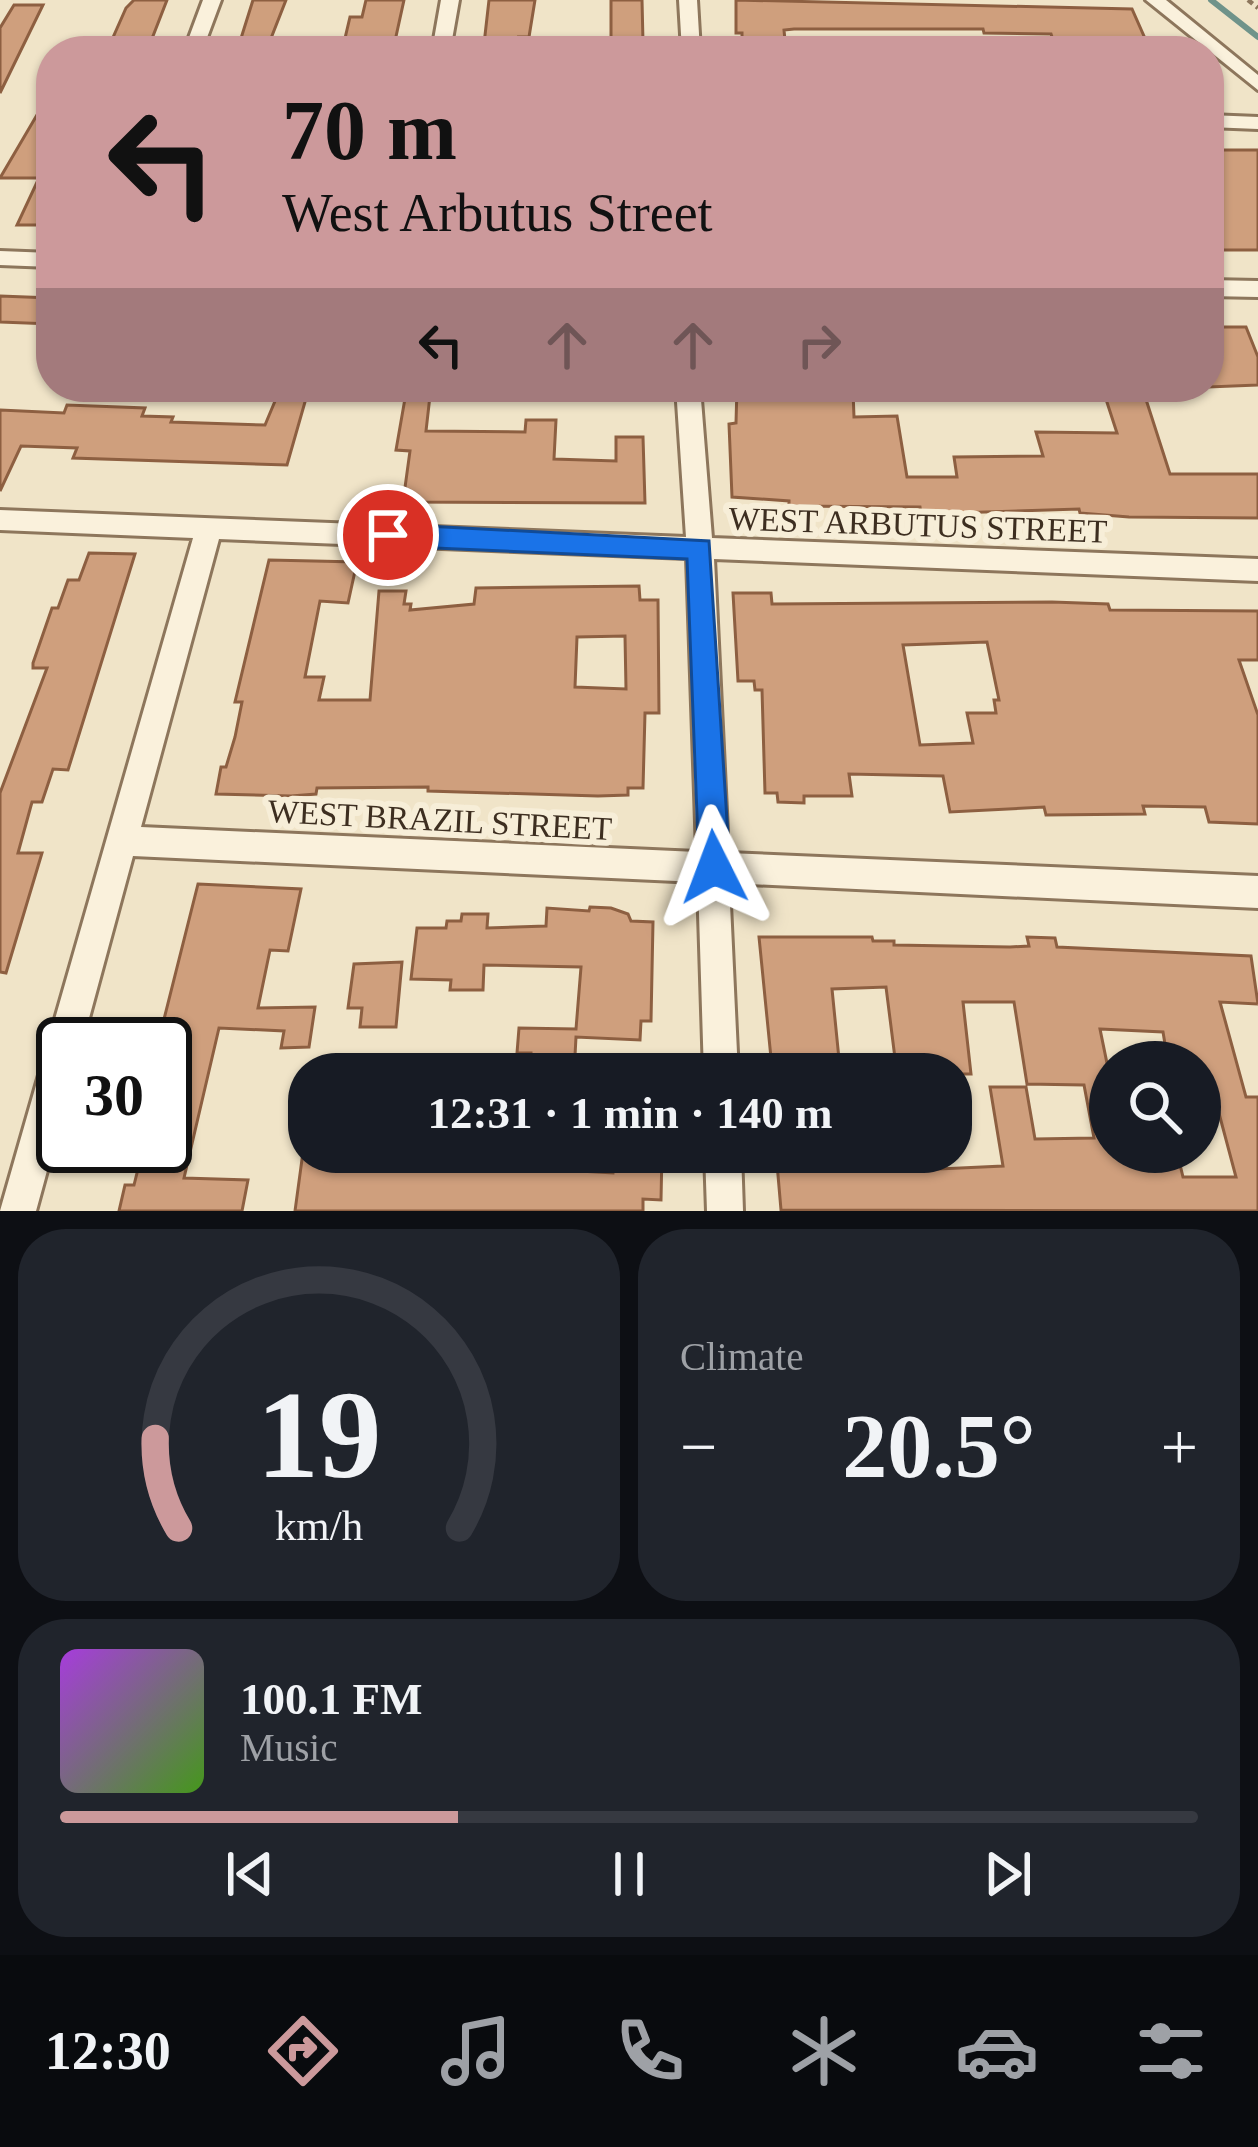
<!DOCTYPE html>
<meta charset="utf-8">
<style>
body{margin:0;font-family:Georgia,serif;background:#20242c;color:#f1f3f6;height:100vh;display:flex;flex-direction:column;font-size:45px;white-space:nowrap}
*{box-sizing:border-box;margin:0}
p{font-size:39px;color:#9ea1a6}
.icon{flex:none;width:66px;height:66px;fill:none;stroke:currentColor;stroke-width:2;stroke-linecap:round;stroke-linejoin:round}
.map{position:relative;height:1211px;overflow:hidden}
.sheet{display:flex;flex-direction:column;gap:18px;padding:18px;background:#0d0f14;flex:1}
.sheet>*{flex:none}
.hud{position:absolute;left:36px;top:36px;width:1188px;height:366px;border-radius:48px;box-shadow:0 3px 9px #0004;background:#cc999b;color:#111;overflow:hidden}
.tools{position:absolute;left:1089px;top:1041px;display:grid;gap:24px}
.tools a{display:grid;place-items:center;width:132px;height:132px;border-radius:50%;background:#171b24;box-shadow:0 3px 9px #0004;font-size:60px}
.speed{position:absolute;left:36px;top:1017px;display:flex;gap:24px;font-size:60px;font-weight:700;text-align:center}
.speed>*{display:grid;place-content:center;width:156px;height:156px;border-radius:50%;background:#171b24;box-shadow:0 3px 9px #0004;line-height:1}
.speed .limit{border:6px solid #111;border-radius:18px;background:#fff;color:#111}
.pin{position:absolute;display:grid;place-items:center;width:102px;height:102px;color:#fff;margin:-51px;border:6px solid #fff;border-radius:50%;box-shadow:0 3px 12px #0007}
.me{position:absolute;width:132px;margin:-66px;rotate:357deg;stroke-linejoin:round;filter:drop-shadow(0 0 9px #0008)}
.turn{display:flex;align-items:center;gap:42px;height:252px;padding:0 48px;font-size:54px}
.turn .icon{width:156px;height:156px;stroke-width:2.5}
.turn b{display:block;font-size:84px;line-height:102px}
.lanes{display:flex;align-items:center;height:114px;padding:0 48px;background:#0003;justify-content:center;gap:60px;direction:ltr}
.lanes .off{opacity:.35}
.big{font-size:90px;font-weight:700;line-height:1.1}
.sheet .tile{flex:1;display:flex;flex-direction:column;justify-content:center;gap:18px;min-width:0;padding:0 42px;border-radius:48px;background:#20242c}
.sheet .dial{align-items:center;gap:0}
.dial svg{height:312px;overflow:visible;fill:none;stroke:#363941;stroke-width:7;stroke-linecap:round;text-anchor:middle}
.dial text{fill:#f1f3f6;stroke:none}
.song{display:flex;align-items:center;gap:36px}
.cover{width:144px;height:144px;border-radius:18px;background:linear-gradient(135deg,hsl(280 70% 55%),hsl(100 70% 35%))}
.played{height:12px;border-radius:6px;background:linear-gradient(90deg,#cc999b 35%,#363941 35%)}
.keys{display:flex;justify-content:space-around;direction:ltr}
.heat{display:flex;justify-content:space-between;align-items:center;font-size:66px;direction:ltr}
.sheet .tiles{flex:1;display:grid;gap:18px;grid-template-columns:1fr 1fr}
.tile:last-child{grid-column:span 2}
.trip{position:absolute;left:288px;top:1053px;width:684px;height:120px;border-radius:48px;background:#171b24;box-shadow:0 3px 9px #0004;font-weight:700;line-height:120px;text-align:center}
.menu{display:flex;height:192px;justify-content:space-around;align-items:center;background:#090b0e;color:#9ea1a6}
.menu .icon{width:84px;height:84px}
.menu .active{color:#cc999b}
.menu b{font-size:54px;color:#f1f3f6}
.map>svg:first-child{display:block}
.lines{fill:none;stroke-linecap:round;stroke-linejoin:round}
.stream{stroke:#6f938a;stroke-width:6}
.building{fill:#cf9f7d;stroke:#8d5f41;stroke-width:3;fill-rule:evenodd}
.street-casing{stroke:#8d765c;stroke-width:6}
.path{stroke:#8d765c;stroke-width:4.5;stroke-dasharray:6 4.5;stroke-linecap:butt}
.street{fill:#faf1dc;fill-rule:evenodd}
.route{fill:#1a73e8;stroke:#114b97;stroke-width:3}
.labels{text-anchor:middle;stroke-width:12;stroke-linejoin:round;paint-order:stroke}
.street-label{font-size:33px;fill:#3d2e20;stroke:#f7eed8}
</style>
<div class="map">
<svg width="1258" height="1211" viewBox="0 0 1258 1211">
<rect width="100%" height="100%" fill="#f0e4c8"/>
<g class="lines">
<!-- stream -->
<path class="stream" d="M1211,0L1258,37"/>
</g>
<!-- building -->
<path class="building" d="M134,0H167L153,36L143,51H107L126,8Z
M253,0H286L266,51H237Z
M366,0H404L395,41H386L383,51H342L350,17H362Z
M489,0H535L529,37H519L521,44H484Z
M611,0H642L643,42H611Z
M736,0L1132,9L1147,43L1053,40L1051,34L984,33L983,29H794L784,30L786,51H742V33H736Z
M14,5H43L0,93V28Z
M51,91V225H17L39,178H0Z
M1209,150H1258V250H1209V211H1219L1209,187Z
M0,296L51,298V324L0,322Z
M1209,327H1246L1258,357V385L1209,387Z
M407,387H431L426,431L525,432L526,420H556L554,459L616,461V437H643L645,503L403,502L410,451L396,450Z
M737,387H845L853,391L854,417L897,416L907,477H957L954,457L1043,456L1036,432L1117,433L1102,387H1142L1170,474H1258V518L1129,517L1080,513L1079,509L921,514L920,507L789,506V501L732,497L729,424L736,423Z
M278,394L307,395L287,465L73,458L77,448L21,446L0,491V410L64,413L67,405L145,408L142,416L173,417L171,422L265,425Z
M89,553L135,554L68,770L53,769L42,802H32L18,853H42L6,973L0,972V793L47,668H33V663L52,608H58L68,580H79Z
M269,560L357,562L348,603L320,601L305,677H324L319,700H370L379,591H406L404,604H411L410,610L474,604L476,588L639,586L640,600H658L659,713H645L643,788H628V795L598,796L428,791V787L317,788L316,794L291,796L216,794L221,767H226L235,737L242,702H235ZM625,636L626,689L575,687L577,637Z
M733,593H771L772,604L1052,602L1108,604L1110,610L1258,611V660H1239L1258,715V824L1209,822L1205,807L1143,806L1145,814L1046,815L1044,807L950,812L943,776L849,774L852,796H804V803L778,802L777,793H765L762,690H755L754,681H738ZM987,642L999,700H994L996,713H967L973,743L920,745L903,645Z
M198,884L301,889L288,951L270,950L258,1008L315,1007L309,1047L281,1048L284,1031L219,1028L184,1178L248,1180L242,1211H119L125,1185H134L142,1153L165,1154V1040L159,1039Z
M590,907L611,908L628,914L631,921L653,922L651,1021H641L640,1040L576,1037L574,1074H531V1053H517L519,1028L576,1029L581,967L484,965L483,990H450L451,980L411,979L417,928H446L447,921H461L462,914H488L487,928L546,926L547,908L589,911Z
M759,937H872L873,941H894V945L1010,947L1029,946L1027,937L1055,938L1057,947L1251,956L1258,1004L1220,1002L1246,1097H1258V1211L781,1210L776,1152L937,1156L939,1169L1003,1166L990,1087H1026L1035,1139L1094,1138L1084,1085L1027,1084L1014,1002H963L971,1074H897L886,987L832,989L840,1069L772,1068ZM1100,1029L1163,1032L1168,1062H1200L1205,1087H1212L1236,1177H1183L1177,1152H1110V1078Z
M402,962L396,1027H360L362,1008H348L354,964Z
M303,1152H546L545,1169L613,1173L615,1153L662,1152L661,1200L643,1199V1211H295Z"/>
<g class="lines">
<!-- street casing -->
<g class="street-casing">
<path id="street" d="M203,0H221L202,51H184Z
M441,0H459L450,51H432Z
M679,0H697L700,51H682Z
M1146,0H1166L1258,75V90Z
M1209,115L1258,117V129L1209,127Z
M0,251L51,253V267L0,265Z
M1209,280L1258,281V297L1209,296Z
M676,387H700L712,538L1258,559V581L714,559L728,853L1258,876V908L729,883L738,1074H704L698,882L133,856L82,1044H63V1112L36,1211H0L193,538L0,530V510L686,537ZM219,539L687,558L697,852L141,827Z
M705,1152H741L743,1211H707Z"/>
</g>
<!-- path -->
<path class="path" d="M1248,0L1258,8"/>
<!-- street -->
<use href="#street" class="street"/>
</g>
<!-- route -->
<path class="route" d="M388,524L709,541L730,867L725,878L714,883L703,878L699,867L687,559L388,546L375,535Z"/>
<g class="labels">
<!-- street labels -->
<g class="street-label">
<text transform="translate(918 524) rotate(2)" y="12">WEST ARBUTUS STREET</text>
<text transform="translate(440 819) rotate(3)" y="12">WEST BRAZIL STREET</text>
</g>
</g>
</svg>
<div class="tools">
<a><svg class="icon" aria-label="search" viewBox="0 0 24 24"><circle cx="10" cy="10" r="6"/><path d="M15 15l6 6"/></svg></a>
</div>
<div class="speed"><div class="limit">30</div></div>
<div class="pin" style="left:388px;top:535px;background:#d93025"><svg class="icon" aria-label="arrive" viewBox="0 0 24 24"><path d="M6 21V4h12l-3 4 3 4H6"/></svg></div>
<svg class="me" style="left:714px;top:867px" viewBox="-20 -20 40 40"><path d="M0-17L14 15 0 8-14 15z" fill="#1a73e8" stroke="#fff" stroke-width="4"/></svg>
<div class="trip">12:31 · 1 min · 140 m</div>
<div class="hud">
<div class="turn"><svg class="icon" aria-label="left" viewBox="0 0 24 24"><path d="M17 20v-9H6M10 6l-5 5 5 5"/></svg><div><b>70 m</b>West Arbutus Street</div></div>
<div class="lanes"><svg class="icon" aria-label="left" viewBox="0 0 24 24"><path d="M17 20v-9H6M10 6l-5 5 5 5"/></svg><svg class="icon off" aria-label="ahead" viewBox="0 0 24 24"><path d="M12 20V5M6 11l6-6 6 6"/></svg><svg class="icon off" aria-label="ahead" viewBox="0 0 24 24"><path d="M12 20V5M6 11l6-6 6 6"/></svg><svg class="icon off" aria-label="right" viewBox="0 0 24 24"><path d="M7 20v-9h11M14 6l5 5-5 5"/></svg></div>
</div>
</div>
<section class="sheet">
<div class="tiles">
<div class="tile dial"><svg viewBox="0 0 100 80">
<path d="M14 69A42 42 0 1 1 86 69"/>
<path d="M14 69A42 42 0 0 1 8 46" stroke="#cc999b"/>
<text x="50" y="56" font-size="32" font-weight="700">19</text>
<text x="50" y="72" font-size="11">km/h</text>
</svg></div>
<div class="tile"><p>Climate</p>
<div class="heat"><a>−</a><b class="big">20.5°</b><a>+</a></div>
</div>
<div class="tile">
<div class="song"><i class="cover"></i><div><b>100.1 FM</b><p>Music</p></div></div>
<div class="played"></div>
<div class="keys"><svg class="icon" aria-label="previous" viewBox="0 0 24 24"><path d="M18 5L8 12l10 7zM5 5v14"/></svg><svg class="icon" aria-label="pause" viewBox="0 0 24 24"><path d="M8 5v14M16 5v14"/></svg><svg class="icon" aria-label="next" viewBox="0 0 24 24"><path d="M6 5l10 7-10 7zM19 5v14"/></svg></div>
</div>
</div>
</section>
<nav class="menu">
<b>12:30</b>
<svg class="icon active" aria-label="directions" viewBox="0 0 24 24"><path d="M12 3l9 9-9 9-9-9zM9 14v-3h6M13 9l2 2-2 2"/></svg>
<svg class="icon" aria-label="music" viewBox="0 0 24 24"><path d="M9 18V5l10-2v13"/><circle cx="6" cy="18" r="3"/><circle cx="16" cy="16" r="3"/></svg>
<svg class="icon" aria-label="phone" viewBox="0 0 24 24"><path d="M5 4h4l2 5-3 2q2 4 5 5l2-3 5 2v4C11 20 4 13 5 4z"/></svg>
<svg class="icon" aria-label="climate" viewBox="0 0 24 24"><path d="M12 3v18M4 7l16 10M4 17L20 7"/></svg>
<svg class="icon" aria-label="car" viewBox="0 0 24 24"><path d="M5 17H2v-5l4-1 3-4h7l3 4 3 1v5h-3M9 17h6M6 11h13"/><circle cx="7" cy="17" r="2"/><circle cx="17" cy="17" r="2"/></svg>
<svg class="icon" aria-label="filters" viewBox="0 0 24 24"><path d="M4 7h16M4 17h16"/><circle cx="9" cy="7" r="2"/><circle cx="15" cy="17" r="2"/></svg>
</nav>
